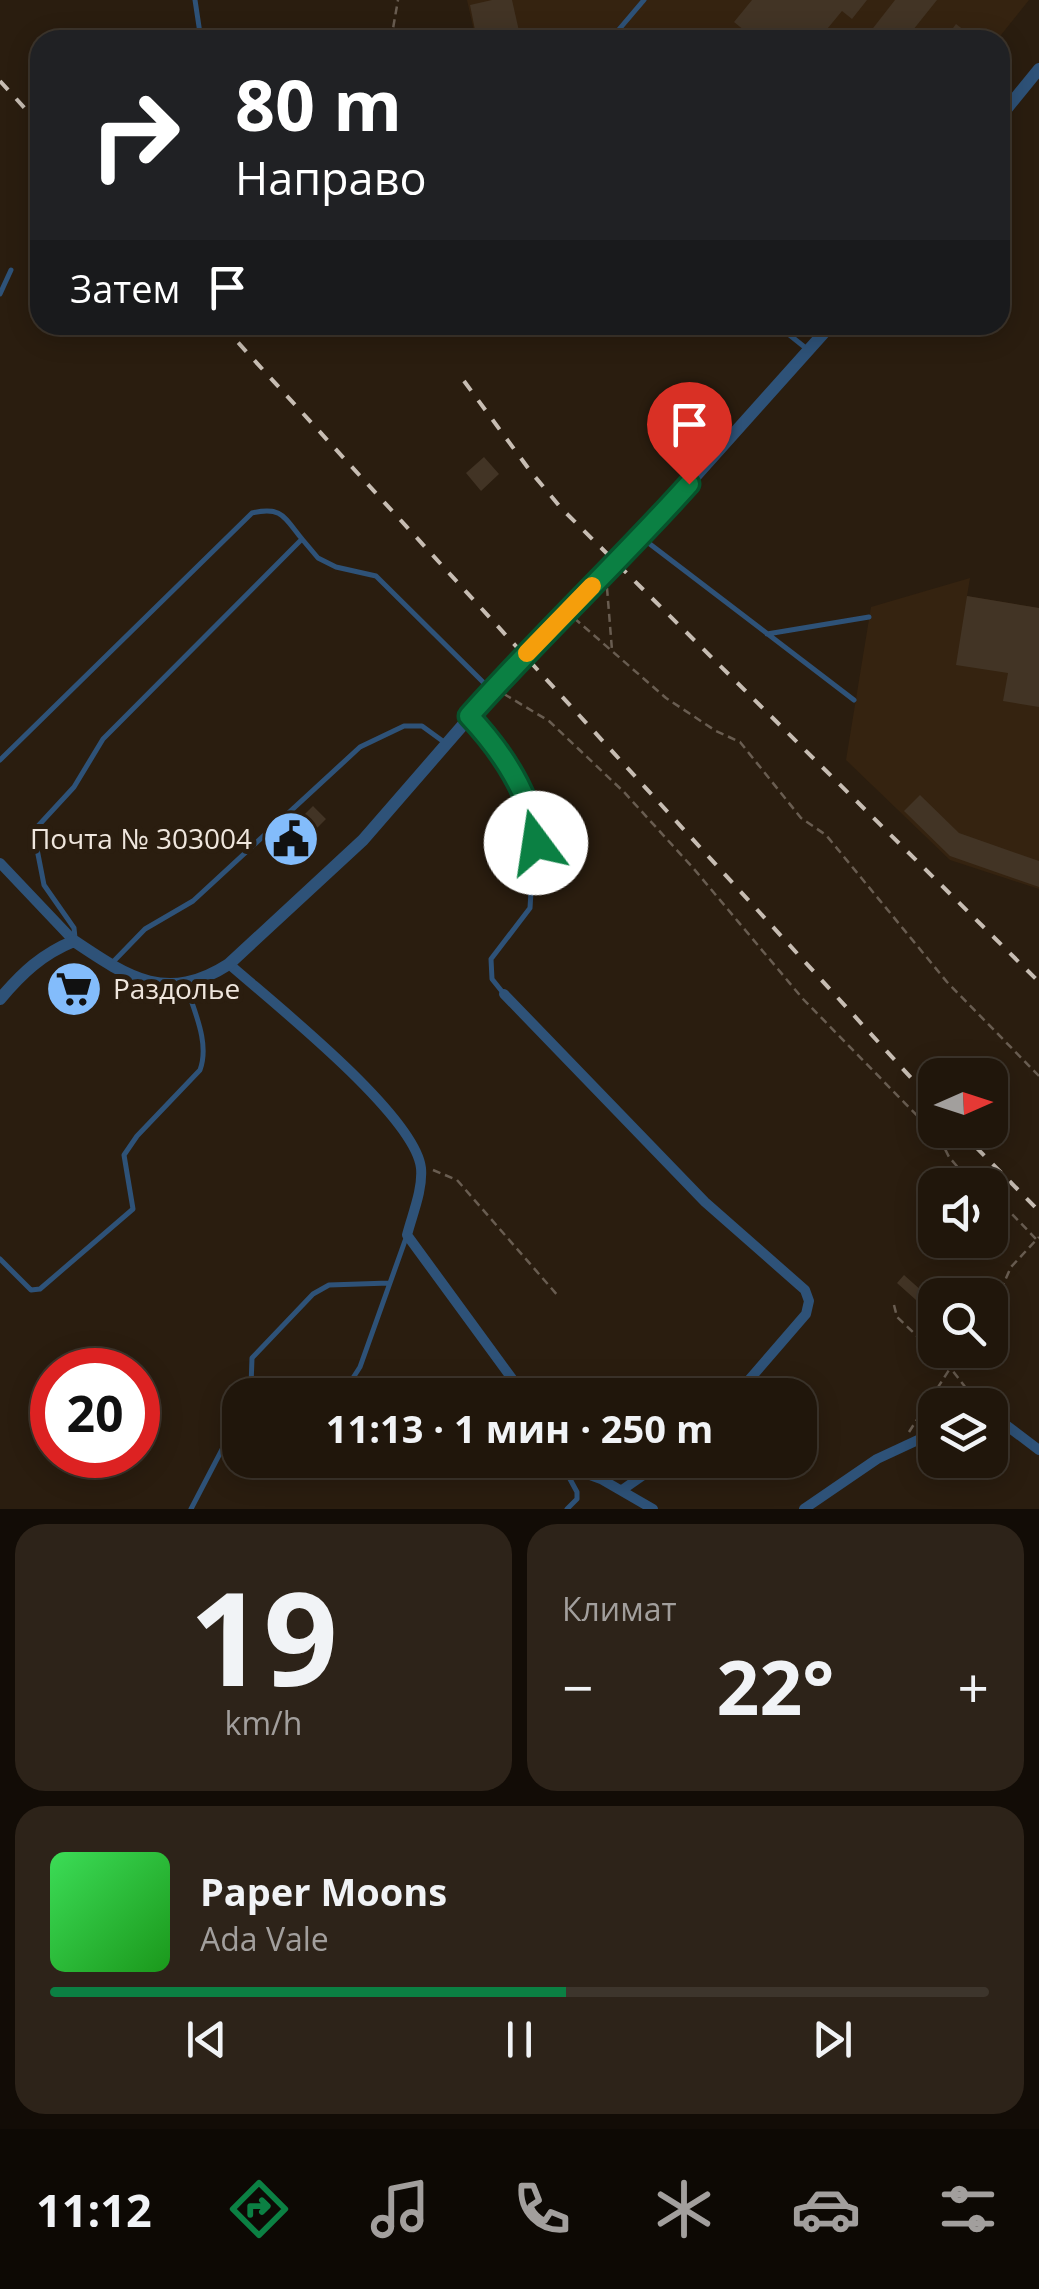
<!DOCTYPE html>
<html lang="ru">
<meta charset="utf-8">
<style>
body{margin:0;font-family:"Open Sans",sans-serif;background:#2d2319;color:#f1f3f6;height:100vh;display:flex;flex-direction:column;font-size:38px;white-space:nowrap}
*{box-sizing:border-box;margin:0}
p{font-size:32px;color:#a29f9d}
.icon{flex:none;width:55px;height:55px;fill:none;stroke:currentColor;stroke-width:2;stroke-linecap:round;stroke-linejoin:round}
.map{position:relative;height:1509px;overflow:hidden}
.panel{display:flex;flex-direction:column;gap:15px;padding:15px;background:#120c06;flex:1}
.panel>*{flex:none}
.guide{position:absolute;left:30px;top:30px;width:980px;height:305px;border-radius:30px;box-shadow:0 5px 25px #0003,0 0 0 2px #3d352c;background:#202124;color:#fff;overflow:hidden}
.needle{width:65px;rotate:87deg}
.tools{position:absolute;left:918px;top:1058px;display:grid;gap:20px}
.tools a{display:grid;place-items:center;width:90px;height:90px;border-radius:20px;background:#20160b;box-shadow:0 5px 25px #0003,0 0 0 2px #3d352c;font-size:50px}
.speed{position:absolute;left:30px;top:1348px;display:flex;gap:20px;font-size:50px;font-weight:700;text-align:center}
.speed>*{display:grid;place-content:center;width:130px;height:130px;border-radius:50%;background:#20160b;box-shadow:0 5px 25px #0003,0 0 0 2px #3d352c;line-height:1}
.speed .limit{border:15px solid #d22;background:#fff;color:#111}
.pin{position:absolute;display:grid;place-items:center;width:85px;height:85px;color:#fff;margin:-102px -42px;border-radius:50% 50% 50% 0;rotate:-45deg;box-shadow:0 0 10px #0007}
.pin .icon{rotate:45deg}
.me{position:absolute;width:110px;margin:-55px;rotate:346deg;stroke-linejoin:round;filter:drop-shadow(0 0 8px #0008)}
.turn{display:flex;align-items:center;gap:35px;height:210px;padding:0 40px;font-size:45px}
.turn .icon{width:130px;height:130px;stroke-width:2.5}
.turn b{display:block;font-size:70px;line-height:85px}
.then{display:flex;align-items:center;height:95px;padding:0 40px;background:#0003;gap:20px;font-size:38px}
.big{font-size:75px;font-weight:700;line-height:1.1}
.panel .widget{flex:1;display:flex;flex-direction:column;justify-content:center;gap:15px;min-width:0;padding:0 35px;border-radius:30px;background:#2d2319}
.panel .dial{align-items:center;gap:0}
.dial b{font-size:130px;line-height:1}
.song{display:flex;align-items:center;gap:30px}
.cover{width:120px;height:120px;border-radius:15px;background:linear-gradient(135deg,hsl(130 70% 55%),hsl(120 70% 35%))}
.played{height:10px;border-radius:5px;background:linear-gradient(90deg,#0b8043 55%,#3d352c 55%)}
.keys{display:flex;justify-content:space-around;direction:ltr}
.heat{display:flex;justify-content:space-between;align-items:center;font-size:55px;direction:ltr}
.panel .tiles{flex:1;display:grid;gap:15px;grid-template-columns:1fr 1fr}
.widget:last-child{grid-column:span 2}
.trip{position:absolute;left:222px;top:1378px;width:595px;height:100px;border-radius:30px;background:#20160b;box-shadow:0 5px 25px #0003,0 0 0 2px #3d352c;font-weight:700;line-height:100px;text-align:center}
.dock{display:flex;height:160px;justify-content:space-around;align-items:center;background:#0d0904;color:#a29f9d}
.dock .icon{width:70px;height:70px}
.dock .active{color:#0b8043}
.dock b{font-size:45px;color:#f1f3f6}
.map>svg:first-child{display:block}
.built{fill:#352310}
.building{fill:#423425}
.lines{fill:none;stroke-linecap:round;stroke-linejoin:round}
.path{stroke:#695d51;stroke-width:2.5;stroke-dasharray:8 5;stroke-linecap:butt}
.service{stroke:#2e5278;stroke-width:5}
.minor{stroke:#2e5278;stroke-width:10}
.tertiary{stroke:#2e5278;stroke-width:12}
.rail{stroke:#c7bdb3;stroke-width:4;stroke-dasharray:12 12;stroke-linecap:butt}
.route-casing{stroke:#07532c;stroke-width:25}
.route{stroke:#0b8043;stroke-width:18}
.slow{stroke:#f59e0b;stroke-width:18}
.labels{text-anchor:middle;stroke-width:10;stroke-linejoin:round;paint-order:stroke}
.poi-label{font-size:28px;fill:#efe6dd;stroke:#2a1d0f;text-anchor:end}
</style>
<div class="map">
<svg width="1039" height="1509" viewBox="0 0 1039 1509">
<rect width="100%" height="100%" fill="#2a1d0f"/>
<!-- built -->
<path class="built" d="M467,0H1029L997,40H476Z
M970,578L967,596L1039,608V889L950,860L846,760L871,607Z"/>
<!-- building -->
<path class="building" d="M492,0H512L521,40H477L470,5Z
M752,0H867L852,19L842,11L818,40H756L734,22Z
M895,0H937L905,40L892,35L888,40H880L870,32Z
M956,24L977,40H944Z
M484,457L499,474L481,491L466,473Z
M967,596L1039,608V707L1003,701L1008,673L956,665Z
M920,795L959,833L1039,861V887L950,856L904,811Z
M313,806L326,819L290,855L277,842Z
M70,971L91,994L76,1009L54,985Z
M904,1275L923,1292L916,1300L897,1283Z"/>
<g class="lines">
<!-- path -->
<path class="path" d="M391,40L398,0
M607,588L612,650
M574,618L666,698L716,731L740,742L801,818L826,835L947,982L1039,1076
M504,694L549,721L624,792L694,869L803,999L940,1139L949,1157L973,1185
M433,1170L457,1180L559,1297
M990,1201L1011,1213L1039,1242
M894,1305L897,1317L949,1366L979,1405
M990,1314L1011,1267L1039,1237
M909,1432L962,1350"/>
<!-- service -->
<path class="service" d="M195,0L201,40
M610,40L644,0
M0,294L11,270
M777,325L807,349
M642,538L854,700
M302,539L318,558L336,567L376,576L490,689
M767,634L869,617
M471,718L485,733L530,805L535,826L530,908L491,959L492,979L504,994
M0,760L252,513C282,506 284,517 302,539L103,739L74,787L38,826L36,844L44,885L74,928L75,938
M112,963L145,929L193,901L360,747L404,726H422L444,742
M0,1259L31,1290L40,1289L133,1209L124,1155L137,1136L200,1070C210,1043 194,1011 186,985
M258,1395L251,1386L252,1358L313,1294L329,1285L389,1283
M342,1395L360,1367L406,1238
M564,1468L577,1492V1499L567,1509
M191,1509L240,1415"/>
<!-- minor -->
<path class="minor" d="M0,863L74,941
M229,964C272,1002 415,1115 421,1168C423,1190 412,1215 407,1235L524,1395
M504,994L705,1202L805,1290L809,1301L806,1314L736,1395
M990,1418L1002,1422L1039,1450
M560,1460L563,1465L601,1479L653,1509
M622,1490L665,1460
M804,1509L877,1459L935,1432"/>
<!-- tertiary -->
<path class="tertiary" d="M1000,117L1039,69
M0,999C22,973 42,954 74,941C129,978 167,1004 229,964L363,840L495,688L566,610L634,545L831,325"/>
<!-- rail -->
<path class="rail" d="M0,81L40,125
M222,325L935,1104
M464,381L531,472L561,508L1039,982
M959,1130L1039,1211"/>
</g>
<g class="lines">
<!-- route casing -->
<g class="route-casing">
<path id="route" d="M536,843C533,797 501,750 469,716C540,636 618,563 689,484"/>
</g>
<!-- route -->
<use href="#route" class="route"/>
<!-- slow -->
<path class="slow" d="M527,653L592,586"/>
</g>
<!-- icons -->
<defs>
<g id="civic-disc" transform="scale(2.875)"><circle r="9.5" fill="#83bcfb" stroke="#2a1d0f"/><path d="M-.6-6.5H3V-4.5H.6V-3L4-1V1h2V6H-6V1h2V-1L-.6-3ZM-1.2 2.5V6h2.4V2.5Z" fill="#111"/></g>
<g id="supermarket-disc" transform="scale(2.875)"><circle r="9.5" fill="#83bcfb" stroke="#2a1d0f"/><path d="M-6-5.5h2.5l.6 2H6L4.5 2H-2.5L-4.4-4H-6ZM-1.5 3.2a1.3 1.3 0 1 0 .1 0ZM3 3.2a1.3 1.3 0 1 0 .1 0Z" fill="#111"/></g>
</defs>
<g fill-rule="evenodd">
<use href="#civic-disc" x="291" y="839"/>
<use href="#supermarket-disc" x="74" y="989"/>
</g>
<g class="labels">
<!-- poi labels -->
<g class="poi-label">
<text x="252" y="849">Почта № 303004</text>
<text x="113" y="999" text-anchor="start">Раздолье</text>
</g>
</g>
</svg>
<div class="tools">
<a><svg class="needle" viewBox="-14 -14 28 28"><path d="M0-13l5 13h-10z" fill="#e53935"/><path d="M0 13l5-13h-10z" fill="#a29f9d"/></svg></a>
<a><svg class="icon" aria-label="sound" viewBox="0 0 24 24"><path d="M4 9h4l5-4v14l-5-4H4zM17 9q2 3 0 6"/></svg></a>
<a><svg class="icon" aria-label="search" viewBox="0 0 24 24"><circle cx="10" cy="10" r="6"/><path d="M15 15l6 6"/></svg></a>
<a><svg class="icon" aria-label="layers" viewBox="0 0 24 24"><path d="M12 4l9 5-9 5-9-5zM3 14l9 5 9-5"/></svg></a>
</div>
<div class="speed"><div class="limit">20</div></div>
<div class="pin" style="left:689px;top:484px;background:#d93025"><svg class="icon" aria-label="arrive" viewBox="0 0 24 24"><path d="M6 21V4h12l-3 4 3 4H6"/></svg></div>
<svg class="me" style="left:536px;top:843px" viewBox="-20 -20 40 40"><circle r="19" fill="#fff"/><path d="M0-13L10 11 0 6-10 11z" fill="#0b8043"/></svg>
<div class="trip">11:13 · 1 мин · 250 m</div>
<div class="guide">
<div class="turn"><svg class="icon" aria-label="right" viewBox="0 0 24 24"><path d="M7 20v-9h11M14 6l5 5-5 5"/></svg><div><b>80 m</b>Направо</div></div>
<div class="then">Затем<svg class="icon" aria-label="arrive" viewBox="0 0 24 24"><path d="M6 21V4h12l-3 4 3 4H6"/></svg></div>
</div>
</div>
<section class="panel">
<div class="tiles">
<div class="widget dial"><b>19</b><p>km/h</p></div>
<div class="widget"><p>Климат</p>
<div class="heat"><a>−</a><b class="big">22°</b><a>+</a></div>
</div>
<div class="widget">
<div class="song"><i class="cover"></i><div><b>Paper Moons</b><p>Ada Vale</p></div></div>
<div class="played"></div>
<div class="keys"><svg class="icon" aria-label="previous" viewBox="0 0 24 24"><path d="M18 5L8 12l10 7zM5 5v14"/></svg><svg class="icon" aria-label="pause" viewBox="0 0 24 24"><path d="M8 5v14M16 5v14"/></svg><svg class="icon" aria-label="next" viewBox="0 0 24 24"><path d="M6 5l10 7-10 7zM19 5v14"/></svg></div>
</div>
</div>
</section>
<nav class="dock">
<b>11:12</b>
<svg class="icon active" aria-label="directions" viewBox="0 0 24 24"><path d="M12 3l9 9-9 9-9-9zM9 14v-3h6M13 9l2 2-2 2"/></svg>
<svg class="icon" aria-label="music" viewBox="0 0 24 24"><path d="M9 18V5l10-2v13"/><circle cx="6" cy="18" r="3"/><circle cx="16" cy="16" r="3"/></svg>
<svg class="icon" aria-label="phone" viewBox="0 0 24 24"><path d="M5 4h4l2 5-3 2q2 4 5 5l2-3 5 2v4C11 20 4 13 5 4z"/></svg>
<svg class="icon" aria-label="climate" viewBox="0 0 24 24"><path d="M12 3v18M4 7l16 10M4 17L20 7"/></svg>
<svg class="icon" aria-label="car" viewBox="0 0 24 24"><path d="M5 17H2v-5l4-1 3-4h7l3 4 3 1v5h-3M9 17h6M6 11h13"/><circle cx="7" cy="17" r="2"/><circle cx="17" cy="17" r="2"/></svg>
<svg class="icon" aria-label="filters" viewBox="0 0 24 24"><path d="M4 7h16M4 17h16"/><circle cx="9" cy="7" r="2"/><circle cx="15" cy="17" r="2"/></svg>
</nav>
